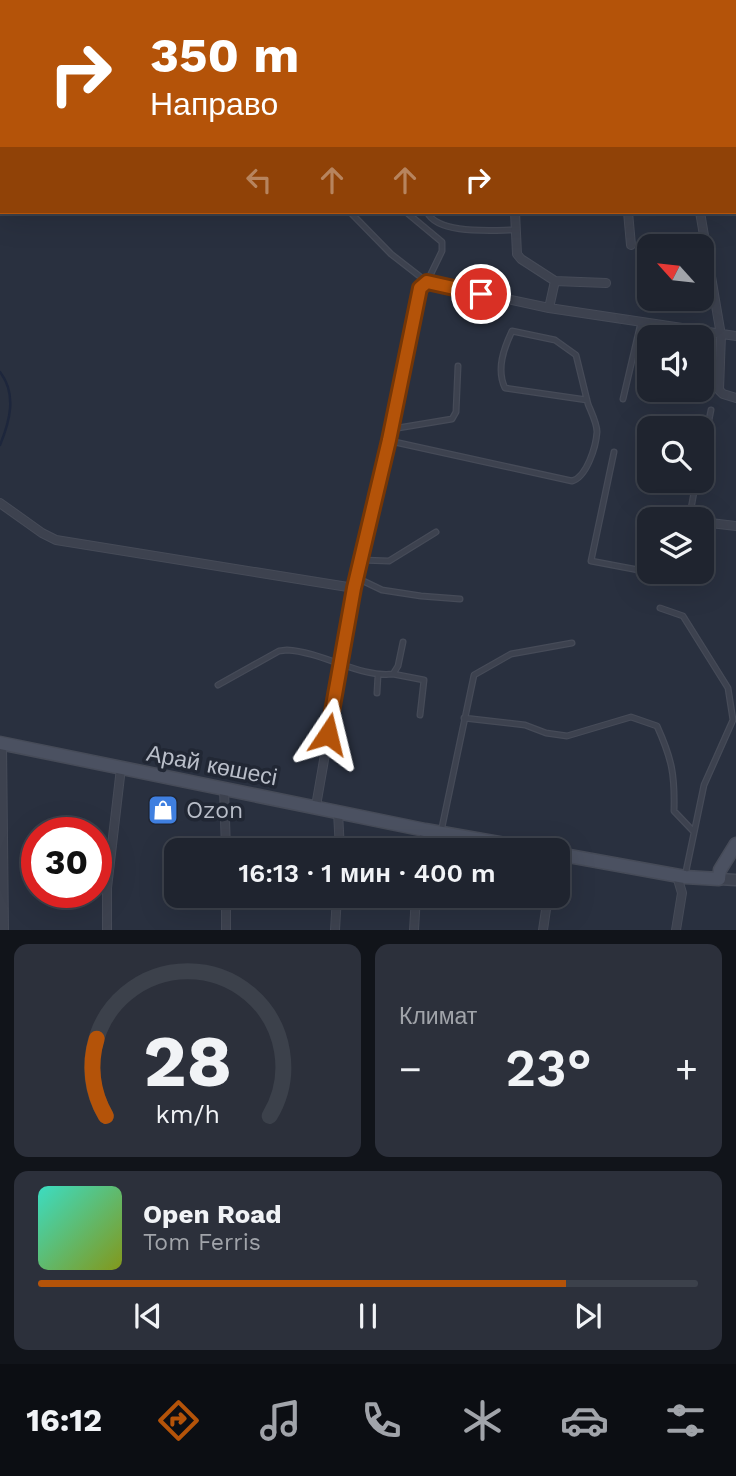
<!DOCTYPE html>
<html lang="ru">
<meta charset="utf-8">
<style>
body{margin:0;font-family:"Work Sans",sans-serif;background:#2c303b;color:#f1f3f6;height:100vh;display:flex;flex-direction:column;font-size:26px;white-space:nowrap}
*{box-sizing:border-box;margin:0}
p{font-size:23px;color:#a1a4aa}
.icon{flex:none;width:38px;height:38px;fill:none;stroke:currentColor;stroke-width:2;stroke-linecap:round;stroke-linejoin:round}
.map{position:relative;height:930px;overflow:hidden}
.drawer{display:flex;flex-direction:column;gap:14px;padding:14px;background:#11141a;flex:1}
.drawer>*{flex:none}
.hud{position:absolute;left:0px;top:0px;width:737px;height:214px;box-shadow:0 7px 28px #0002,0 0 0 2px #3c414b;background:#b45309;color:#fff;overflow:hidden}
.needle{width:46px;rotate:297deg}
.tools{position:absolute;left:637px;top:234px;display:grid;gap:14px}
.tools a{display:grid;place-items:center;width:77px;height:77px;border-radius:14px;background:#1f242f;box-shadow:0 7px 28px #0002,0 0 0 2px #3c414b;font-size:35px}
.speed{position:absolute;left:21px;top:817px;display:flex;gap:14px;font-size:35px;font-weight:700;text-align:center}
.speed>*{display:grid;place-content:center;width:91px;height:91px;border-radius:50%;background:#1f242f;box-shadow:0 7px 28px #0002,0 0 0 2px #3c414b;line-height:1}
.speed .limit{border:10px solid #d22;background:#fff;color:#111}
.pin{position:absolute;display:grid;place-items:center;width:60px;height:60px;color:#fff;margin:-30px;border:4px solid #fff;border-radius:50%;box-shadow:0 2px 7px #0007}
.me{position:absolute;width:77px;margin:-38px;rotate:10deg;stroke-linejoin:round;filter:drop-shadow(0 0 5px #0008)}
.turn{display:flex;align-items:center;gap:24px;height:147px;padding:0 35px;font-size:32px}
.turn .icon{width:91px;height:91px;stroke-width:2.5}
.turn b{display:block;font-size:49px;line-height:60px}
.lanes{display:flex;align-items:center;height:66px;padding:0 35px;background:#0003;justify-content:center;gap:35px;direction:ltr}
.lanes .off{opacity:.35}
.big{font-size:52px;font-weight:600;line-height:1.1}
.drawer .tile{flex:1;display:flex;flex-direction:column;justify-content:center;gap:10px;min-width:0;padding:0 24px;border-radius:14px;background:#2c303b}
.drawer .dial{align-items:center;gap:0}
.dial svg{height:182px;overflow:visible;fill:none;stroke:#3c414b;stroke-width:7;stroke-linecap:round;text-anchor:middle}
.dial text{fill:#f1f3f6;stroke:none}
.song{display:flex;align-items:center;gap:21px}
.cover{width:84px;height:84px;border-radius:10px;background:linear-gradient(135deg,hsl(170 70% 55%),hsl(70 70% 35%))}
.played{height:7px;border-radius:4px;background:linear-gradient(90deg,#b45309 80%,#3c414b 80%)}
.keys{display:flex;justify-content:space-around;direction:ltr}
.heat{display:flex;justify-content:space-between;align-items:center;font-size:38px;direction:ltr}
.drawer .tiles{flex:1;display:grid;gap:14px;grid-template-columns:1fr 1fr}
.tile:last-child{grid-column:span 2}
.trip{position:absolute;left:164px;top:838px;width:406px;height:70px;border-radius:14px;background:#1f242f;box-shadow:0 7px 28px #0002,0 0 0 2px #3c414b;font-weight:600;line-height:70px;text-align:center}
.dock{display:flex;height:112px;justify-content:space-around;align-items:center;background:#0c0e13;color:#a1a4aa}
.dock .icon{width:49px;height:49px}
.dock .active{color:#b45309}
.dock b{font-size:32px;color:#f1f3f6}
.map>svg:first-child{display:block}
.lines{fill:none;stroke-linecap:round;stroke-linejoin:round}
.stream{stroke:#1d263c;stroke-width:2.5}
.service-casing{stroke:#464b58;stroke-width:7}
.minor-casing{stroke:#464b58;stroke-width:10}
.tertiary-casing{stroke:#464b58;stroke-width:13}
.secondary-casing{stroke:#464b58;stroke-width:15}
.service{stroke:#3d424f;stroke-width:4.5}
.minor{stroke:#3d424f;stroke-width:8}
.tertiary{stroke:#3d424f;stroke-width:10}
.secondary{stroke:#4b5161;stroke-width:12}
.route-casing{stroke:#753606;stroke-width:18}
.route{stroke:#b45309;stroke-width:12}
.labels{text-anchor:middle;stroke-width:7;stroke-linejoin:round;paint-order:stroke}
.street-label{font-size:23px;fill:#b9bec9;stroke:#212734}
.poi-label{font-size:23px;fill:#b9bec9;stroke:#212734;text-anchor:start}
</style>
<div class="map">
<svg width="736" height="930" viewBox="0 0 736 930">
<rect width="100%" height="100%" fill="#29303f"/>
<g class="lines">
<!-- stream -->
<path class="stream" d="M0,372C17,394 10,421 0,445"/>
<!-- service casing -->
<g class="service-casing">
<path id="service" d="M23,0L24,2
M118,0V2
M0,44H2
M350,212L391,254L427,282L442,251V242L406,212
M427,212C438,235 492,230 515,230
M623,399L641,322
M392,429L452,419L456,412L458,366
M390,441L572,481C587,477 596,446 597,432C597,423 591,412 588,404L587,400L576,355L555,340L512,331C504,348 496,369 505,388L587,400
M614,452L591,561L649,572
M702,454L711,410
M689,520L696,481
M361,560L389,561L436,532
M652,572L676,577L677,572
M357,578L382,590L421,596L460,599
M660,608L683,616L728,688L733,720L704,785L685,876
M393,674L424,680L420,715
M218,685L279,651L287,650C323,652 360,678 393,674L398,666L403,642
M377,693L378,675
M464,718L525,725L546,733L567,736L631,717L657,726C672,759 675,775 674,811L694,832
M441,832L474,675L511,654L572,643"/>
</g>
<!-- minor casing -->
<g class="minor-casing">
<path id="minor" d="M281,0L295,2
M500,0V2
M658,0V2
M717,0L719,2
M735,13L736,14
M515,212L517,254L521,259L555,281L549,308
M628,212L631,245
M700,212L721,335L719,390L723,394L736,398
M555,281L606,283
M0,503L42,533L56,540L354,588
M702,522L736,526
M2,744L4,930
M224,789L226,850
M316,806L354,588L389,440L420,288L427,282L549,308L736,336
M338,812L340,850
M422,850L425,830
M226,896V930
M107,930V888L121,768
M335,930L337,896
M414,930L416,896
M543,930L548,896
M676,930L682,893L677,876"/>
</g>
<!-- tertiary casing -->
<g class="tertiary-casing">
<path id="tertiary" d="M719,879L736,880"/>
</g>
<!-- secondary casing -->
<g class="secondary-casing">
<path id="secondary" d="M0,743L425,830L539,850
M558,854L685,877L719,879L720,870L736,844"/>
</g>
<!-- service -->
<use href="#service" class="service"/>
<!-- minor -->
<use href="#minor" class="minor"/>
<!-- tertiary -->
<use href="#tertiary" class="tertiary"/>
<!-- secondary -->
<use href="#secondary" class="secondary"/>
</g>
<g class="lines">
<!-- route casing -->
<g class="route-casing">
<path id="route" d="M328,734L354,588L389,440L420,288L427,282L481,294"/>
</g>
<!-- route -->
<use href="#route" class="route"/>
</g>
<!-- icons -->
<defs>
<g id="shop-square" transform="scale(1.575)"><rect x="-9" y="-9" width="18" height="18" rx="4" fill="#3f7fe0" stroke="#212734"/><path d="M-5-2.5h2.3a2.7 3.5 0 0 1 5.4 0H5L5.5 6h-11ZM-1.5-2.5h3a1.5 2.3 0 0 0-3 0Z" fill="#fff"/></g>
</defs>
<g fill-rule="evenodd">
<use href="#shop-square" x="163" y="810"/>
</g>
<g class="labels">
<!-- street labels -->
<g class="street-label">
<text transform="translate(212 765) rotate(11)" y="8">Арай көшесі</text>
</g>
<!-- poi labels -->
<g class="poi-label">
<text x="186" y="818">Ozon</text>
</g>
</g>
</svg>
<div class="tools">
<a><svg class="needle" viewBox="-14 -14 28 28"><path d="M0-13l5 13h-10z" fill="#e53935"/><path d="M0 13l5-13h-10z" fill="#a1a4aa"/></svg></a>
<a><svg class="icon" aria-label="sound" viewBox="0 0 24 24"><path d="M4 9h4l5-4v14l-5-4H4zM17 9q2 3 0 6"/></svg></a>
<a><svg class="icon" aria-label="search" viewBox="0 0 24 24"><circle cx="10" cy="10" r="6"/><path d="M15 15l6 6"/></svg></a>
<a><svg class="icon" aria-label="layers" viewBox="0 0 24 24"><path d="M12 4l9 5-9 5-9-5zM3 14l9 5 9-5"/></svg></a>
</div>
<div class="speed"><div class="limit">30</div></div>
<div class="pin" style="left:481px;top:294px;background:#d93025"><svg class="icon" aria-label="arrive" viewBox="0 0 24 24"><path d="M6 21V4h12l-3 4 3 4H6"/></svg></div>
<svg class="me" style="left:328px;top:734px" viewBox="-20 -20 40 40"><path d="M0-17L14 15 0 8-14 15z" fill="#b45309" stroke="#fff" stroke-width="4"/></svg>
<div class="trip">16:13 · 1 мин · 400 m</div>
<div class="hud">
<div class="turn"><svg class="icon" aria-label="right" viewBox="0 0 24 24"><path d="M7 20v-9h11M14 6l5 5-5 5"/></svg><div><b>350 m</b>Направо</div></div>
<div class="lanes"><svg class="icon off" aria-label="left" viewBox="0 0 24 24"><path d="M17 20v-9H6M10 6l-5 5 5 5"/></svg><svg class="icon off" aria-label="ahead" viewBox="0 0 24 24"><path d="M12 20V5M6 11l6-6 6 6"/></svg><svg class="icon off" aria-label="ahead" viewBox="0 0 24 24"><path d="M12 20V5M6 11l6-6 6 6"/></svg><svg class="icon" aria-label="right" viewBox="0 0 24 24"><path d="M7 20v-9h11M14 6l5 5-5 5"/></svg></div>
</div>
</div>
<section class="drawer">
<div class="tiles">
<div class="tile dial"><svg viewBox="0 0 100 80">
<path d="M14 69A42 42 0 1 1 86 69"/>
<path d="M14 69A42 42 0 0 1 10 35" stroke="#b45309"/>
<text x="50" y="56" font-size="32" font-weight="700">28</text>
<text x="50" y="72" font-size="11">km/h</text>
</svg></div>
<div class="tile"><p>Климат</p>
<div class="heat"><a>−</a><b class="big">23°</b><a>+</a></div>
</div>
<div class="tile">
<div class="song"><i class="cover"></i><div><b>Open Road</b><p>Tom Ferris</p></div></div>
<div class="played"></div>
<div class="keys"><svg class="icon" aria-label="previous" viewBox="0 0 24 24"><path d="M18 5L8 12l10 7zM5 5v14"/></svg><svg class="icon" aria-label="pause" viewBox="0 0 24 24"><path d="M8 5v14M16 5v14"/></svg><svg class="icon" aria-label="next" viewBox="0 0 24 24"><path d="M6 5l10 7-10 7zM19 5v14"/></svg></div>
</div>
</div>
</section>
<nav class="dock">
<b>16:12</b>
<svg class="icon active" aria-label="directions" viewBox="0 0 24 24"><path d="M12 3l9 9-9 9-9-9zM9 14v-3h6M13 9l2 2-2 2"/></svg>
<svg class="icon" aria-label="music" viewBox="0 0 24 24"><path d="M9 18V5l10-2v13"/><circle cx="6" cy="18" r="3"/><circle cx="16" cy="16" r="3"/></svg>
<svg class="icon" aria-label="phone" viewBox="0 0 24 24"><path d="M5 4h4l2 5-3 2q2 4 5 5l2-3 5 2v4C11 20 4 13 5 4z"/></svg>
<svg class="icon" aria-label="climate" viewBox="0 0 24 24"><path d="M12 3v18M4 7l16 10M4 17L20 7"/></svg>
<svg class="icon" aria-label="car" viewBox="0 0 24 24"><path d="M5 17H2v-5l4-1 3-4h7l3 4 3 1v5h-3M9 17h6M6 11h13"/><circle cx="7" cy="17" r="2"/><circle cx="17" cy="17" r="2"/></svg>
<svg class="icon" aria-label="filters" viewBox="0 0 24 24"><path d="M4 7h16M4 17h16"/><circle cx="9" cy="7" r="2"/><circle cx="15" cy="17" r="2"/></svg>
</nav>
